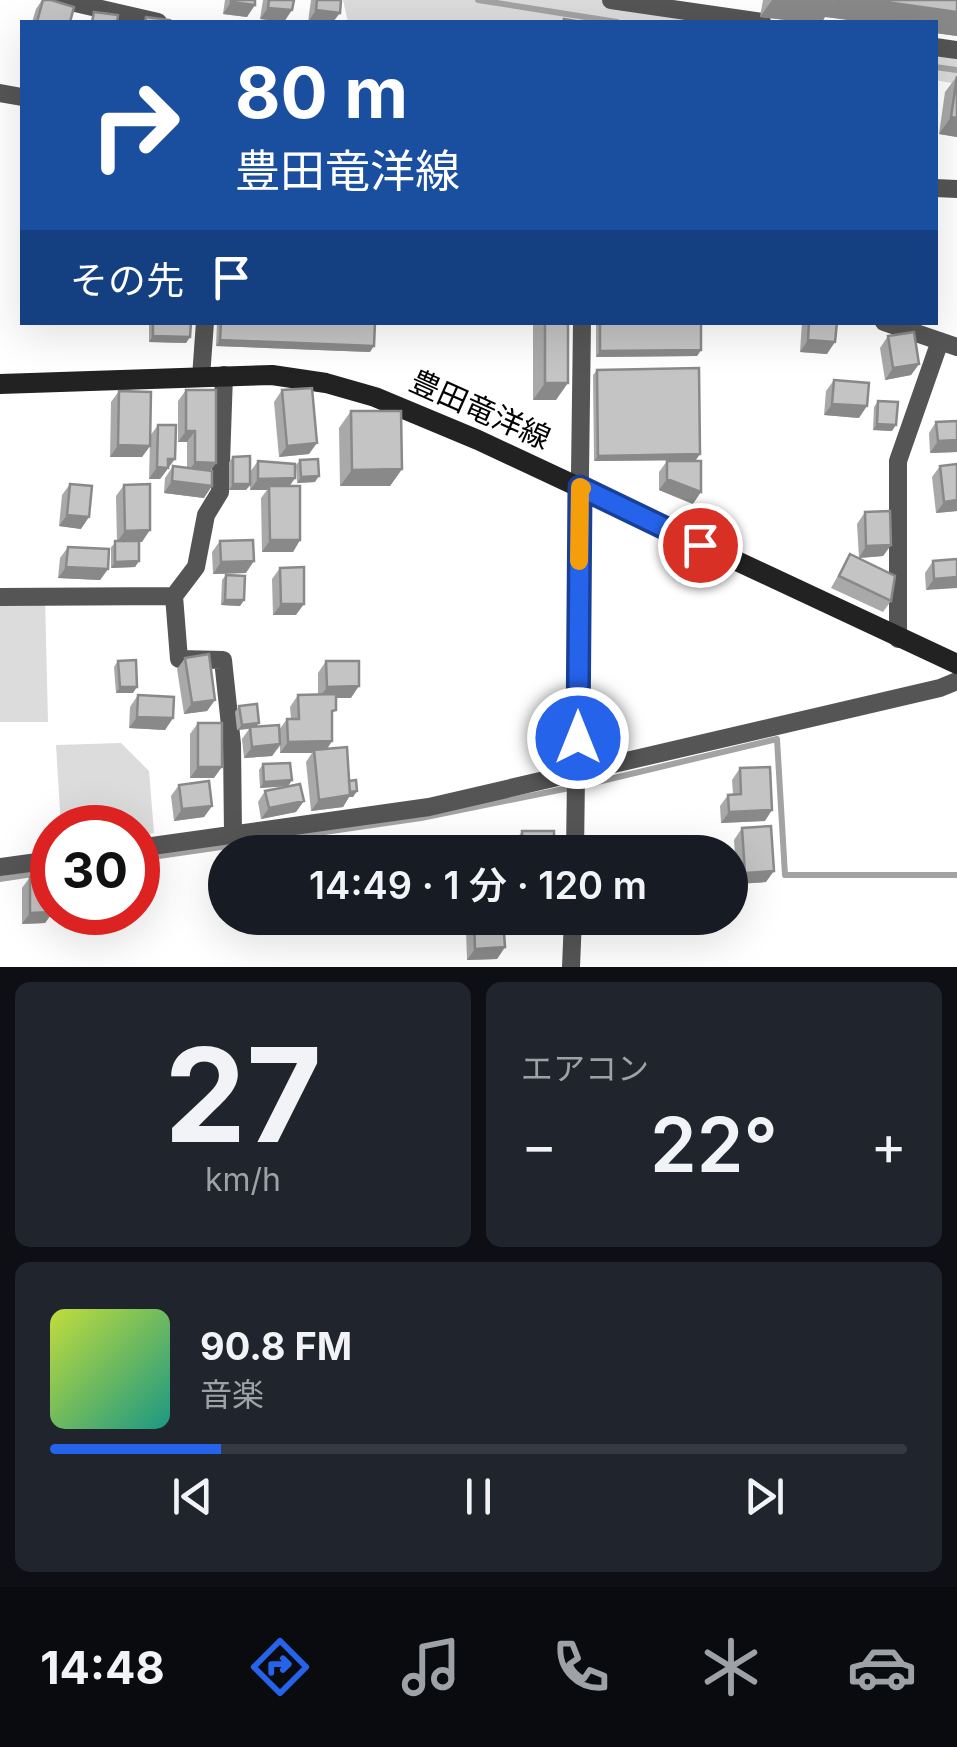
<!DOCTYPE html>
<html lang="ja">
<meta charset="utf-8">
<style>
body{margin:0;font-family:Inter,"Noto Sans JP",sans-serif;background:#20242c;color:#f1f3f6;height:100vh;display:flex;flex-direction:column;font-size:38px;white-space:nowrap}
*{box-sizing:border-box;margin:0}
p{font-size:32px;color:#9ea1a6}
.icon{flex:none;width:55px;height:55px;fill:none;stroke:currentColor;stroke-width:2;stroke-linecap:round;stroke-linejoin:round}
.map{position:relative;height:967px;overflow:hidden}
.panel{display:flex;flex-direction:column;gap:15px;padding:15px;background:#0d0f14;flex:1}
.panel>*{flex:none}
.top-card{position:absolute;left:20px;top:20px;width:918px;height:305px;border-radius:0px;box-shadow:0 10px 40px #0002;background:#1a4fa0;color:#fff;overflow:hidden}
.speed{position:absolute;left:30px;top:805px;display:flex;gap:20px;font-size:50px;font-weight:700;text-align:center}
.speed>*{display:grid;place-content:center;width:130px;height:130px;border-radius:50%;background:#171b24;box-shadow:0 10px 40px #0002;line-height:1}
.speed .limit{border:15px solid #d22;background:#fff;color:#111}
.pin{position:absolute;display:grid;place-items:center;width:85px;height:85px;color:#fff;margin:-42px;border:5px solid #fff;border-radius:50%;box-shadow:0 2px 10px #0007}
.me{position:absolute;width:110px;margin:-55px;rotate:0deg;stroke-linejoin:round;filter:drop-shadow(0 0 8px #0008)}
.turn{display:flex;align-items:center;gap:35px;height:210px;padding:0 50px;font-size:45px}
.turn .icon{width:130px;height:130px;stroke-width:2.5}
.turn b{display:block;font-size:70px;line-height:85px}
.then{display:flex;align-items:center;height:95px;padding:0 50px;background:#0003;gap:20px;font-size:38px}
.big{font-size:75px;font-weight:600;line-height:1.1}
.panel .card{flex:1;display:flex;flex-direction:column;justify-content:center;gap:15px;min-width:0;padding:0 35px;border-radius:15px;background:#20242c}
.panel .dial{align-items:center;gap:0}
.dial b{font-size:130px;line-height:1}
.song{display:flex;align-items:center;gap:30px}
.cover{width:120px;height:120px;border-radius:15px;background:linear-gradient(135deg,hsl(70 70% 55%),hsl(170 70% 35%))}
.played{height:10px;border-radius:5px;background:linear-gradient(90deg,#2563eb 20%,#363941 20%)}
.keys{display:flex;justify-content:space-around;direction:ltr}
.heat{display:flex;justify-content:space-between;align-items:center;font-size:55px;direction:ltr}
.panel .tiles{flex:1;display:grid;gap:15px;grid-template-columns:1fr 1fr}
.card:last-child{grid-column:span 2}
.trip{position:absolute;left:208px;top:835px;width:540px;height:100px;border-radius:50px;background:#171b24;box-shadow:0 10px 40px #0002;font-weight:600;line-height:100px;text-align:center}
.tabs{display:flex;height:160px;justify-content:space-around;align-items:center;background:#090b0e;color:#9ea1a6}
.tabs .icon{width:70px;height:70px}
.tabs .current{color:#2563eb}
.tabs b{font-size:45px;color:#f1f3f6}
.map>svg:first-child{display:block}
.green{fill:#dcdcdc}
.lines{fill:none;stroke-linecap:round;stroke-linejoin:round}
.stream{stroke:#a3a3a3;stroke-width:6}
.minor{stroke:#555;stroke-width:18}
.secondary{stroke:#222;stroke-width:20}
.wall{fill:#a9a9a9}
.shaded-wall{fill:#898989}
.building{fill:#c4c4c4;stroke:#898989;stroke-width:2.5}
.route-casing{stroke:#184099;stroke-width:25}
.route{stroke:#2563eb;stroke-width:18}
.slow{stroke:#f59e0b;stroke-width:18}
.labels{text-anchor:middle;stroke-width:10;stroke-linejoin:round;paint-order:stroke}
.street-label{font-size:30px;fill:#000;stroke:#fff}
</style>
<div class="map">
<svg width="957" height="967" viewBox="0 0 957 967">
<rect width="100%" height="100%" fill="#fff"/>
<!-- green -->
<path class="green" d="M343,0H611L764,22H348Z
M935,47L957,51V84L935,80Z
M0,597H45L48,722H0Z
M121,743L149,771L154,833L138,836V828L61,827L56,745Z"/>
<g class="lines">
<!-- stream -->
<path class="stream" d="M478,0L617,22
M935,67L957,70
M138,859L421,818L589,784L777,739L785,875H957
M0,879L52,871"/>
<!-- minor -->
<path class="minor" d="M62,0L158,22
M611,0L762,22
M935,47L957,50
M0,93L22,97
M935,188L957,189
M884,322L957,347
M224,375L220,492L206,515L196,567L174,596L179,659L223,660L232,744L233,834
M201,377L205,322
M0,597L174,596
M898,639V461L940,341
M138,848L429,807L940,688L957,681
M575,852L582,322
M0,867L52,860
M571,967L573,918"/>
<!-- secondary -->
<path class="secondary" d="M0,384L272,375L326,383L375,397L478,440L957,664"/>
</g>
<!-- wall -->
<path class="wall" d="M42,0H51L70,22H32L36,9Z
M225,0H255L247,17L223,14Z
M263,0H294L284,22L260,19Z
M311,0H341L308,22Z
M763,0H957V36L935,33V22L825,17L822,22H803L760,17Z
M957,76V137L939,134L945,92Z
M149,322H191L190,337L186,343L149,342Z
M217,322H375L370,352L216,346Z
M533,322H568L556,400H533Z
M596,322H701V350L697,356L596,357Z
M802,322H837L827,354L800,352Z
M888,336L919,364L911,375L885,380L880,348Z
M597,370L696,460L594,461L593,375Z
M834,380L859,418L824,415L826,391Z
M186,390L216,463L210,471L204,498L164,493L165,478L173,466L187,468V442H178V401Z
M282,390L309,454L279,457L274,402Z
M119,391L150,436L158,425L167,470L160,479H149L150,439V446L142,457H110L111,402Z
M878,401L892,431L873,430L874,407Z
M351,411L402,469L390,486H340L339,428Z
M957,421V452L930,453L929,433L936,422Z
M233,457L250,472L258,461L295,478L289,486L300,540L293,552H262L261,498L267,490H250V486L246,490H229V462Z
M300,460L315,482L297,483L296,465Z
M667,461L693,504L659,490V472Z
M940,466L957,511L936,513L932,477Z
M70,484L81,529L59,526L62,495Z
M124,485L142,542H139V561L135,567L111,568V547L117,541L116,496Z
M865,512L891,545L883,556L859,558L857,524Z
M220,541L246,573L213,574L212,552Z
M68,547L108,569L100,580L58,578L60,558Z
M850,554L891,601L883,612L831,588Z
M957,559L926,590L925,573L933,561Z
M280,568L296,615H273L272,579Z
M226,575L244,600L240,606L221,605L222,580Z
M185,658L215,700L207,711L184,714L177,669Z
M118,661L133,693H116L114,667Z
M326,661L351,698H336L332,716V741L327,749L357,791L353,797H349L343,807L311,811L306,762L312,753H280V746L272,756L244,758L242,739L249,729L237,730L235,712L239,706L259,723L256,727L279,730L287,719H291L290,707L298,695H318V673Z
M138,695L173,718L165,730L129,728L130,707Z
M198,723L214,778H190V734Z
M263,764L292,780L288,786L260,788L259,770Z
M740,768L765,821L721,823L720,806L728,795L733,794L732,780Z
M179,785L212,806L204,817L174,821L171,796Z
M265,791L296,812L261,819L258,802Z
M742,828L766,882L737,884L734,840Z
M522,831L554,852H515L514,843Z
M30,877L53,912L45,923L22,924V888Z
M474,919L505,947L497,959L467,960L466,930Z"/>
<!-- shaded-wall -->
<path class="shaded-wall" d="M772,0H872L957,12V36L935,33V22H862L825,17L822,22H803L760,17Z
M231,2L255,5L247,17L223,14Z
M268,8L292,10L284,22L260,19Z
M316,10L340,13L333,22H308Z
M951,117L957,118V137L939,134Z
M153,336L190,337L186,343L149,342Z
M220,340L374,346L370,352L216,346Z
M808,340L835,342L827,354L800,352Z
M701,350L697,356L596,357L600,351Z
M919,364L911,375L885,380L893,368Z
M545,383H568L556,400H533Z
M832,404L867,406L859,418L824,415Z
M877,424L896,425L892,431L873,430Z
M186,431H195L187,442H178Z
M957,440V452L930,453L938,441Z
M317,443L309,454L279,457L287,446Z
M118,445L150,446L142,457H110Z
M700,454L696,460L594,461L598,456Z
M168,459H175L160,479H149L157,467Z
M195,462L216,463L208,474H187Z
M402,469L390,486H340L352,470Z
M319,476L315,482L297,483L301,477Z
M295,478L287,490L269,486L267,490H250L258,479Z
M667,479L701,492L693,504L659,490Z
M172,481L212,486L204,498L164,493Z
M233,484H250L246,490H229Z
M957,500V511L936,513L944,502Z
M67,515L89,517L81,529L59,526Z
M150,530L142,542H117L125,531Z
M270,540H300L293,552H262Z
M891,545L883,556L859,558L866,546Z
M139,561L135,567L111,568L115,562Z
M254,561L246,573L213,574L221,562Z
M66,567L108,569L100,580L58,578Z
M957,577V588L926,590L934,579Z
M225,600H244L240,606L221,605Z
M281,604H304L296,615H273Z
M359,686L351,698H319L327,687Z
M120,687H137L133,693H116Z
M215,700L207,711L184,714L192,703Z
M137,717L173,718L165,730L129,728Z
M259,723L255,728L237,730L242,725Z
M332,741L324,753L314,750L312,753H280L288,742Z
M280,744L272,756L244,758L252,747Z
M198,767H222L214,778H190Z
M292,780L288,786L260,788L264,782Z
M357,791L353,797H349L343,807L311,811L319,800L348,792Z
M304,801L296,812L261,819L269,808Z
M212,806L204,817L174,821L182,809Z
M772,810L765,821L721,823L729,812Z
M774,871L766,882L737,884L745,873Z
M53,912L45,923L22,924L30,913Z
M505,947L497,959L467,960L475,949Z"/>
<!-- building -->
<path class="building" d="M43,0H51L74,7L70,22H37Z
M231,0H255V5L231,2Z
M269,0H294L292,10L268,8Z
M317,0H341L340,13L316,10Z
M812,0H836V3Z
M872,0H957V12Z
M94,12L118,15L117,22H92Z
M146,17L170,20V22H145Z
M564,19L581,22H563Z
M957,76V118L951,117Z
M153,322H191L190,337L153,336Z
M221,322H375L374,346L220,340Z
M545,322H568V383H545Z
M600,322H701V350L600,351Z
M809,322H837L835,342L808,340Z
M914,332L919,364L893,368L888,336Z
M699,368L700,454L598,456L597,370Z
M834,380L869,383L867,406L832,404Z
M312,388L317,443L287,446L282,390Z
M186,390H216V463L195,462V431H186Z
M119,391L151,392L150,446L118,445Z
M878,401L898,402L896,425L877,424Z
M351,411H401L402,469L352,470Z
M957,421V440L938,441L936,422Z
M158,425H176L175,459H168V468L157,467Z
M250,456V484H233V457Z
M318,459L319,476L301,477L300,460Z
M258,461L295,464V478L258,479Z
M667,461H701V492L667,479Z
M957,464V500L944,502L940,466Z
M173,466L212,471V486L172,481Z
M70,484L92,486L89,517L67,515Z
M150,484V530L125,531L124,485Z
M269,486H300V540H270Z
M890,511L891,545L866,546L865,512Z
M253,540L254,561L221,562L220,541Z
M115,541H139V561L115,562Z
M68,547L109,549L108,569L66,567Z
M850,554L895,576L891,601L839,576Z
M957,559V577L934,579L933,561Z
M304,567V604H281L280,568Z
M226,575L245,576L244,600H225Z
M209,654L215,700L192,703L185,658Z
M136,660L137,687H120L118,661Z
M326,661H359V686L327,687Z
M336,694V710L332,711V741L288,742L287,719H299L298,695Z
M138,695L174,697L173,718L137,717Z
M257,704L259,723L242,725L239,706Z
M198,723H222V767H198Z
M279,725L280,744L252,747L250,727Z
M347,747L350,795L319,800L314,750Z
M290,763L292,780L264,782L263,764Z
M770,767L772,810L729,812L728,795L741,794L740,768Z
M356,780L357,791L350,792L349,781Z
M209,781L212,806L182,809L179,785Z
M300,784L304,801L269,808L265,791Z
M771,826L774,871L745,873L742,828Z
M522,831H554V852H523Z
M52,876V912L30,913V877Z
M503,918L505,947L475,949L474,919Z"/>
<g class="lines">
<!-- route casing -->
<g class="route-casing">
<path id="route" d="M578,738L580,487L700,545"/>
</g>
<!-- route -->
<use href="#route" class="route"/>
<!-- slow -->
<path class="slow" d="M579,561L580,487L582,488"/>
</g>
<g class="labels">
<!-- street labels -->
<g class="street-label">
<text transform="translate(480 410) rotate(24)" y="10">豊田竜洋線</text>
</g>
</g>
</svg>
<div class="speed"><div class="limit">30</div></div>
<div class="pin" style="left:700px;top:545px;background:#d93025"><svg class="icon" aria-label="arrive" viewBox="0 0 24 24"><path d="M6 21V4h12l-3 4 3 4H6"/></svg></div>
<svg class="me" style="left:578px;top:738px" viewBox="-20 -20 40 40"><circle r="17" fill="#2563eb" stroke="#fff" stroke-width="3"/><path d="M0-11L8 9 0 5-8 9z" fill="#fff"/></svg>
<div class="trip">14:49 · 1 分 · 120 m</div>
<div class="top-card">
<div class="turn"><svg class="icon" aria-label="right" viewBox="0 0 24 24"><path d="M7 20v-9h11M14 6l5 5-5 5"/></svg><div><b>80 m</b>豊田竜洋線</div></div>
<div class="then">その先<svg class="icon" aria-label="arrive" viewBox="0 0 24 24"><path d="M6 21V4h12l-3 4 3 4H6"/></svg></div>
</div>
</div>
<section class="panel">
<div class="tiles">
<div class="card dial"><b>27</b><p>km/h</p></div>
<div class="card"><p>エアコン</p>
<div class="heat"><a>−</a><b class="big">22°</b><a>+</a></div>
</div>
<div class="card">
<div class="song"><i class="cover"></i><div><b>90.8 FM</b><p>音楽</p></div></div>
<div class="played"></div>
<div class="keys"><svg class="icon" aria-label="previous" viewBox="0 0 24 24"><path d="M18 5L8 12l10 7zM5 5v14"/></svg><svg class="icon" aria-label="pause" viewBox="0 0 24 24"><path d="M8 5v14M16 5v14"/></svg><svg class="icon" aria-label="next" viewBox="0 0 24 24"><path d="M6 5l10 7-10 7zM19 5v14"/></svg></div>
</div>
</div>
</section>
<nav class="tabs">
<b>14:48</b>
<svg class="icon current" aria-label="directions" viewBox="0 0 24 24"><path d="M12 3l9 9-9 9-9-9zM9 14v-3h6M13 9l2 2-2 2"/></svg>
<svg class="icon" aria-label="music" viewBox="0 0 24 24"><path d="M9 18V5l10-2v13"/><circle cx="6" cy="18" r="3"/><circle cx="16" cy="16" r="3"/></svg>
<svg class="icon" aria-label="phone" viewBox="0 0 24 24"><path d="M5 4h4l2 5-3 2q2 4 5 5l2-3 5 2v4C11 20 4 13 5 4z"/></svg>
<svg class="icon" aria-label="climate" viewBox="0 0 24 24"><path d="M12 3v18M4 7l16 10M4 17L20 7"/></svg>
<svg class="icon" aria-label="car" viewBox="0 0 24 24"><path d="M5 17H2v-5l4-1 3-4h7l3 4 3 1v5h-3M9 17h6M6 11h13"/><circle cx="7" cy="17" r="2"/><circle cx="17" cy="17" r="2"/></svg>
</nav>
